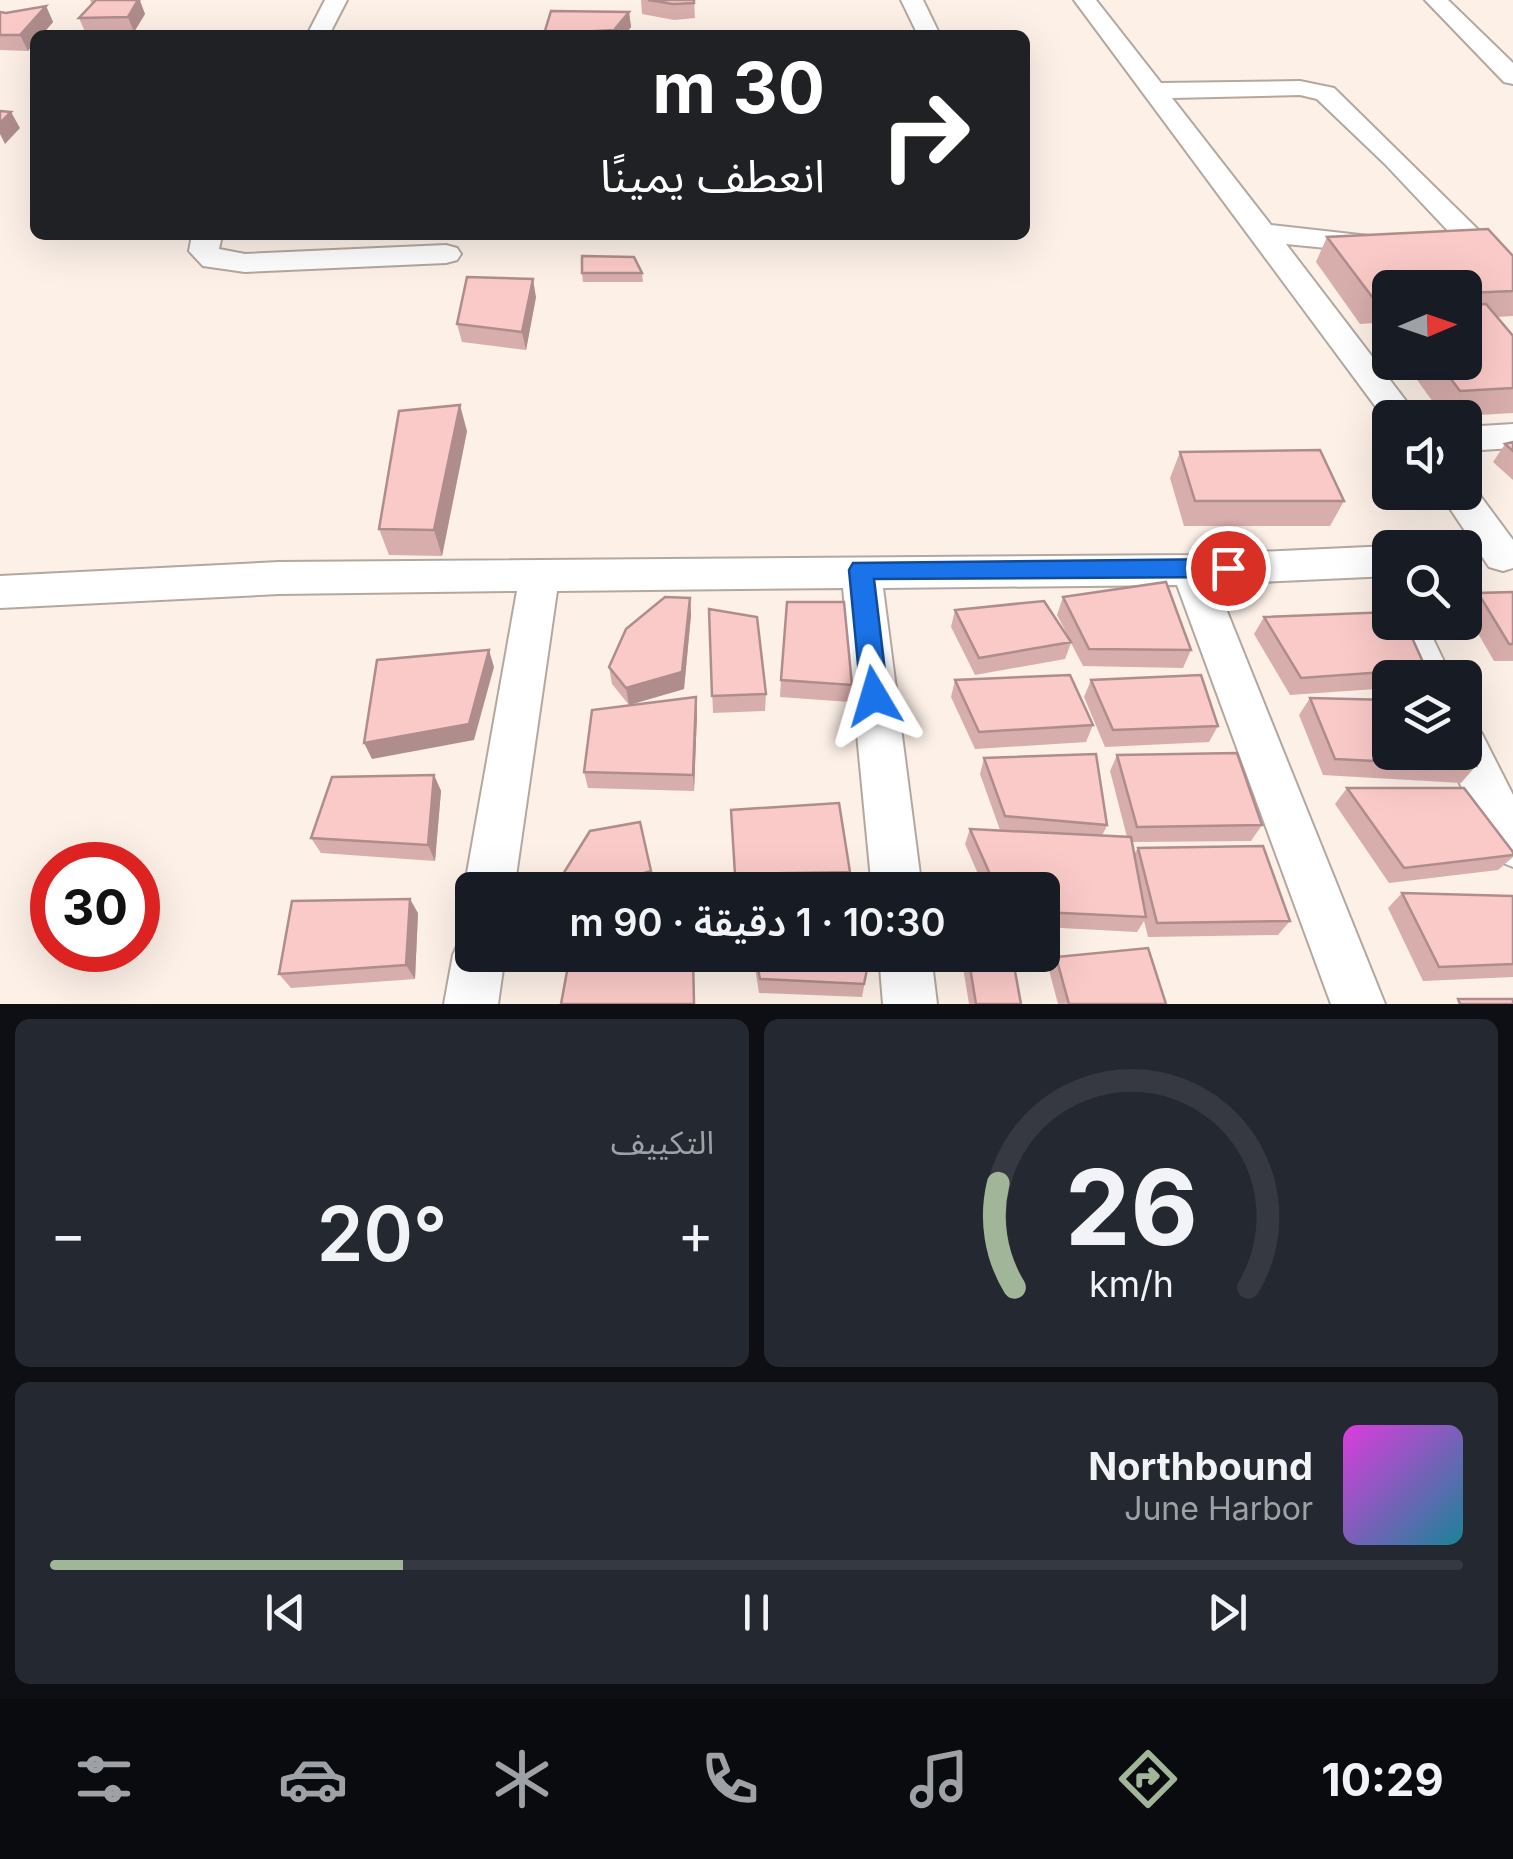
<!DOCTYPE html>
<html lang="ar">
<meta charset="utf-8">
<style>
body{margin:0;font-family:Inter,"Noto Sans Arabic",sans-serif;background:#242831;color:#f1f3f6;direction:rtl;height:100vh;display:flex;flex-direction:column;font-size:38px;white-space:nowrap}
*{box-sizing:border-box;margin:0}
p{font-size:32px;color:#9ea1a6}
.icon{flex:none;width:55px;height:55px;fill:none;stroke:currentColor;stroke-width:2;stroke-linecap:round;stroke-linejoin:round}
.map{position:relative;height:1004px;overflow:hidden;direction:ltr}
.sheet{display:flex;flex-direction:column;gap:15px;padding:15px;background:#0d0f14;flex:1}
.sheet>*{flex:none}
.banner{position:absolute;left:30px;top:30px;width:1000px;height:210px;border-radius:15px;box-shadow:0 10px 40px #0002;direction:rtl;background:#202124;color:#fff;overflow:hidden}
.needle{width:65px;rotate:88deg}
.fabs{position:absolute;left:1372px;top:270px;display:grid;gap:20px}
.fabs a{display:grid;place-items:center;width:110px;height:110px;border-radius:15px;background:#171b24;box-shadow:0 10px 40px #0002;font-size:50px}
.speed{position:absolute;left:30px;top:842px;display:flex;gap:20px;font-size:50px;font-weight:700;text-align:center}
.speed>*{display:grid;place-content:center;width:130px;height:130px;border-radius:50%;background:#171b24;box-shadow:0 10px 40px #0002;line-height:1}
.speed .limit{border:15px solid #d22;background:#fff;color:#111}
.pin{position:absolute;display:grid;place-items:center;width:85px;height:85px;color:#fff;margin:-42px;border:5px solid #fff;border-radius:50%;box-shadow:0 2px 10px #0007}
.me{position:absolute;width:110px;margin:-55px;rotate:353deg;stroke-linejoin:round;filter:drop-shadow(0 0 8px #0008)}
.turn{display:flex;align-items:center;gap:35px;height:210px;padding:0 40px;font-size:45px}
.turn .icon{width:130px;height:130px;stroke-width:2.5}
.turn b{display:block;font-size:70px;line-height:85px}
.big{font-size:75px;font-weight:600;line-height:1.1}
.sheet .card{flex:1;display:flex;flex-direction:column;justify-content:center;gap:15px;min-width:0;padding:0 35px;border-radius:15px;background:#242831}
.sheet .dial{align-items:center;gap:0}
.dial svg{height:260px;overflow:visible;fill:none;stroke:#363941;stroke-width:7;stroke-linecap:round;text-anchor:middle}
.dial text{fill:#f1f3f6;stroke:none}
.song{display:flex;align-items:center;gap:30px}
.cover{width:120px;height:120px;border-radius:15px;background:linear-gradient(135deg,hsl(300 70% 55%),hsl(190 70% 35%))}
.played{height:10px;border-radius:5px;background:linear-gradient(90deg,#a1b598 25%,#363941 25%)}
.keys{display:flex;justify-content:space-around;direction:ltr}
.heat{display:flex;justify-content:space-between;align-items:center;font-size:55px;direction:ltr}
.sheet .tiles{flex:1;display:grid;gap:15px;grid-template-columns:1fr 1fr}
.card:last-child{grid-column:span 2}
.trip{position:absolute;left:455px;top:872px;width:605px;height:100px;border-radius:15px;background:#171b24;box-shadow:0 10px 40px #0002;font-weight:600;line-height:100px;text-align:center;direction:rtl}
.tab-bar{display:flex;height:160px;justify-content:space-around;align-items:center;background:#090b0e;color:#9ea1a6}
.tab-bar .icon{width:70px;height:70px}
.tab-bar .selected{color:#a1b598}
.tab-bar b{font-size:45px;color:#f1f3f6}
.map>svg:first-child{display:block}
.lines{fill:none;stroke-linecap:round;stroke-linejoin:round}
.minor-casing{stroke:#b3a89f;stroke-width:4}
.minor{fill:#fff;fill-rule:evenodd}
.wall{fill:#d7aeac}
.shaded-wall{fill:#af8d8c}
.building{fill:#facac8;stroke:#af8d8c;stroke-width:2.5}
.route{fill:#1a73e8;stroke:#114b97;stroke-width:2.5}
</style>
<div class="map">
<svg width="1513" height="1004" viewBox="0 0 1513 1004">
<rect width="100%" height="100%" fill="#fcf0e7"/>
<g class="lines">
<!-- minor casing -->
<g class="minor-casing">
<path id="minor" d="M325,0H347L329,35H307Z
M901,0H923L940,35H918Z
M1074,0H1096L1161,83L1300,81L1334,88L1513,264V291L1502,288L1385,164L1317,99L1300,95L1172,98L1271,225L1387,238L1392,244L1387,250L1377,253L1286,244L1419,418H1390V426Z
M1425,0H1448L1513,63V84L1504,82Z
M192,235H222L219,249L245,254L446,245L457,248L461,254L457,260L446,263L245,272L203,266L189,251Z
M1513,424V448L1465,451V427Z
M1465,481L1470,482L1513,540V568L1503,571L1489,567L1439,492H1465Z
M1390,546L1395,548H1390V576L1216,584L1385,1004H1331L1177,585L883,588L922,890H872L843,588L557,591L514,890H472V907L464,890L517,591L279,594L0,608V576L279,562L1191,555Z
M1389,610L1390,622H1425L1452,678H1409L1383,622Z
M1465,726L1481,732L1513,795V867L1496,860L1445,752H1465Z
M472,932V955H505L498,1004H444L453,955L461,937Z
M879,955H931L937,1004H883Z"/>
</g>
<!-- minor -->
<use href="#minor" class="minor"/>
</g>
<!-- wall -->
<path class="wall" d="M90,0H141L140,1L145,14L134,32L86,34L79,18L92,4Z
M641,0H694L695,18L674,20L642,14Z
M46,6L53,22L28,51L0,50V12L6,13Z
M629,12L631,27L625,35H544Z
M1327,237L1513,256V316L1497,317L1513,336V413L1444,417L1404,362H1465V288H1390V344L1383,335L1390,322L1360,324L1316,262Z
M582,273H642L643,282H583Z
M536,297L526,350L462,342L457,324Z
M467,431L442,556L389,555L379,529Z
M1513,442V480L1493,462L1505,444Z
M1180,452L1344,501L1330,526H1184L1170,478Z
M1513,592V661H1494L1465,611L1478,593Z
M1063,597L1191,650L1183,668L1083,666L1071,643L1065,659L975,675L951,627L955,610L1069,638L1057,615Z
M690,598L691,615L684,689L629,705L612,684L609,667Z
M709,609L766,694L765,711L713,713Z
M1264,617L1426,669L1420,678H1390V688L1290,695L1254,634Z
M781,680L852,685L850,702L780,697Z
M955,680L1093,725L1086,742L975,749L951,697Z
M1091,680L1218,726L1209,742L1105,747L1084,697Z
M1310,698L1476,766L1461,783L1323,775L1299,715Z
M697,714L694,791L588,788L584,772Z
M1117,755L1262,825L1251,841L1132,842L1134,854L1138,848L1290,921L1278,935L1148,937L1144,921L1137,932L1042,927V890H985L965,844L970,829L1000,830L980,774L984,758L1107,825L1102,836L1127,837L1110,771Z
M434,775L441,791L435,861L321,853L311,838Z
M1347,788L1513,855V857L1498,870L1389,883L1335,804Z
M731,810L850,872L848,887L735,889Z
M1402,893L1513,896V977L1423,981L1388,908Z
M418,913L415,979L291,988L279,974Z
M753,955H870L862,997L759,993Z
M961,955H1012L1021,1004H969Z
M1056,957L1166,1004H1058L1049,970Z"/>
<!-- shaded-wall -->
<path class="shaded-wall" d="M132,0H141L140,1L145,14L134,32L128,17Z
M46,6L53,22L42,35H35V42L28,51L20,35Z
M629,12L631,27L625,35H615L614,30Z
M11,112L20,128L5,144L0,134V123Z
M533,279L536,297L526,350L522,332Z
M460,405L467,431L442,556L434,530Z
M690,598L691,615L684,689L629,705L626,688Z
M489,650L494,667L474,740L372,759L364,743Z
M696,697L697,714L694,791L693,775Z
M434,775L441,791L435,861L428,845Z
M651,871L653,886L639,890H585Z
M410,899L418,913L415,979L406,965Z"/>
<!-- building -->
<path class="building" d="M96,0H138L128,17L79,18Z
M648,0H694V3L673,4Z
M46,6L20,35H0V12L6,13Z
M551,11L629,12L614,30L544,34Z
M0,111L11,112L0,123Z
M1488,229L1513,256V291L1465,293V288H1390V297L1373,298L1327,237Z
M582,256L634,257L642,273H582Z
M467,277L533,279L522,332L457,324Z
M1486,304L1513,336V388L1460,391L1438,362H1465V305Z
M460,405L434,530L379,529L399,411Z
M1513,442V451L1505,444Z
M1320,450L1344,501H1195L1180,452Z
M1166,582L1191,650L1089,649L1063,597Z
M1513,592V644H1509L1478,593Z
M665,597L690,598L682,672L626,688L609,667L626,629Z
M1044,601L1071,642L979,658L955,610Z
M787,602H844L852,685L781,680Z
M709,609L757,617L766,694L712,696Z
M1390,612V622H1405L1426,669L1301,678L1264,617Z
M489,650L469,724L364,743L377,660Z
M1070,675L1093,725L979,732L955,680Z
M1201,675L1218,726L1113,730L1091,680Z
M696,697L693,775L584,772L592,710Z
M1310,698L1390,700V752H1465V744L1476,766L1335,759Z
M1237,753L1262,825L1137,827L1117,755Z
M1096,754L1107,825L1005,816L984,758Z
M434,775L428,845L311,838L332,777Z
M1347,788H1464L1513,852V855L1404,868Z
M839,803L850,872L735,874L731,810Z
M640,822L651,871L585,890H553L590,831Z
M970,829L1131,837L1146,917L1042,912V890H997Z
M1263,846L1290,921L1157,923L1138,848Z
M1402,893L1513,896V964L1439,967Z
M410,899L406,965L279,974L292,901Z
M1148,948L1166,1004H1069L1056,957Z
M570,955H693L694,1004H561Z
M755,955H870L864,984L760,979Z
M968,955H1012L1021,1004H976Z
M1458,999H1513V1004H1460Z"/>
<!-- route -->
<path class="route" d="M1228,559L1236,561L1240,568L1236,575L1228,577L874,579L888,696L884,704L874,708L865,704L861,696L849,570L853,563Z"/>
</svg>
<div class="fabs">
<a><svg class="needle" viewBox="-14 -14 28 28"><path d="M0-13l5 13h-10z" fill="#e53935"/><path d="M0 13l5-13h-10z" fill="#9ea1a6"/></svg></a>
<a><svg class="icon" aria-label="sound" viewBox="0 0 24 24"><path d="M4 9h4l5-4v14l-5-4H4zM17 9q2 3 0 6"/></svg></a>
<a><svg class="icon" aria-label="search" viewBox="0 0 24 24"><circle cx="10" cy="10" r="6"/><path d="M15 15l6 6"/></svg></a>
<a><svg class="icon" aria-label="layers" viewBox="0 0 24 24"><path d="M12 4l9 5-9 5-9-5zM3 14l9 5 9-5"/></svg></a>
</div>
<div class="speed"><div class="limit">30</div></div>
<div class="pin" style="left:1228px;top:568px;background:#d93025"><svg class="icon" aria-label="arrive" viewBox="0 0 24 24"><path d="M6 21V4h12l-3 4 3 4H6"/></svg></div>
<svg class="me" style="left:874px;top:696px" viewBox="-20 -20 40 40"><path d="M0-17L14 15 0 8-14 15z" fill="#1a73e8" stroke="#fff" stroke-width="4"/></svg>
<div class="trip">10:30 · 1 دقيقة · 90 m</div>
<div class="banner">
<div class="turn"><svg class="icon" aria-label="right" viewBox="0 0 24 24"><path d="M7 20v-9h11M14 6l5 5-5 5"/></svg><div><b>30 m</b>انعطف يمينًا</div></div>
</div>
</div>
<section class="sheet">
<div class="tiles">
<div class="card dial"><svg viewBox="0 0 100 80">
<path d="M14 69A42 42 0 1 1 86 69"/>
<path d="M14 69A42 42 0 0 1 9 37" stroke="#a1b598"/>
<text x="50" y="56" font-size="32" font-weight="700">26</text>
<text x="50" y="72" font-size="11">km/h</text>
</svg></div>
<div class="card"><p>التكييف</p>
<div class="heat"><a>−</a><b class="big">20°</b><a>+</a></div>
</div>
<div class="card">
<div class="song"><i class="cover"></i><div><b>Northbound</b><p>June Harbor</p></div></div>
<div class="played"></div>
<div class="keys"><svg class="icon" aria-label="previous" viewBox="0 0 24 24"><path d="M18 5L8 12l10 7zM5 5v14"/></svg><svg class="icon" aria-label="pause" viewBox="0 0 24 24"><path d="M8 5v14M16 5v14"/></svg><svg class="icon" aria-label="next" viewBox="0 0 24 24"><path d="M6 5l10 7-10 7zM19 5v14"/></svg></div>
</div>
</div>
</section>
<nav class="tab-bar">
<b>10:29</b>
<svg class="icon selected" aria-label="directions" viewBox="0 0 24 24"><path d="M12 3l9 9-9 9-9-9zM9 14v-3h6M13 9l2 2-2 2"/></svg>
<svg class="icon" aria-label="music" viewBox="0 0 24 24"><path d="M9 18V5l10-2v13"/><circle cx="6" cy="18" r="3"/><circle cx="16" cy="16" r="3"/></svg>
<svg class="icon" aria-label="phone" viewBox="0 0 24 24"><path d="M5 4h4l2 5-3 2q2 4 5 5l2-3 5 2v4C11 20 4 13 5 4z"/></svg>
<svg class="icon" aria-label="climate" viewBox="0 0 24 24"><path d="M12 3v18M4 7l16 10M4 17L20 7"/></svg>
<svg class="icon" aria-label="car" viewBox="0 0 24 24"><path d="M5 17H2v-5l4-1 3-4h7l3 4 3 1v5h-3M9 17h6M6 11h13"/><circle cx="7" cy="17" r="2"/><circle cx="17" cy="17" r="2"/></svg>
<svg class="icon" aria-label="filters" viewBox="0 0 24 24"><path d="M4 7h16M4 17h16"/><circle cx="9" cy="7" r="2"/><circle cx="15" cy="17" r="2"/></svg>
</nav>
